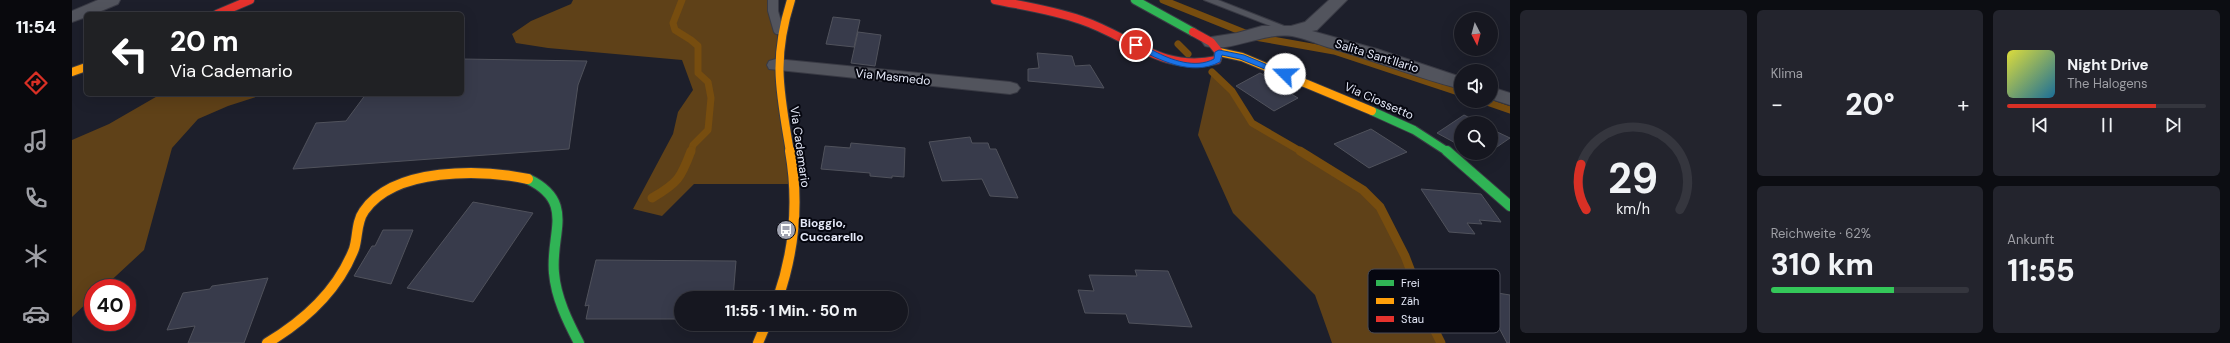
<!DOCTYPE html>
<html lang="de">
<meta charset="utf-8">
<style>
body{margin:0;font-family:"DM Sans",sans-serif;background:#23242d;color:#f1f3f6;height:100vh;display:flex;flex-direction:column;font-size:15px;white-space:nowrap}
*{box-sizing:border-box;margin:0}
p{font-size:13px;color:#9e9fa5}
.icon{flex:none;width:22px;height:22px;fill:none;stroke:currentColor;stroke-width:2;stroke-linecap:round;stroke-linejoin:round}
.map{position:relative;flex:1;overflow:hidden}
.sheet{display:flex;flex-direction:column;gap:10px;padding:10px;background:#0c0d12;width:720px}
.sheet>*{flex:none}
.top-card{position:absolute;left:12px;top:12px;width:380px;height:84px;border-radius:6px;box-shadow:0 4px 16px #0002,0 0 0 1px #35363e;background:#202124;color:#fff;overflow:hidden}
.needle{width:26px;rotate:174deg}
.controls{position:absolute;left:1382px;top:12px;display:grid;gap:8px}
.controls a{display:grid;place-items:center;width:44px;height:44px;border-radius:50%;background:#161720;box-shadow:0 4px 16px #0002,0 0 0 1px #35363e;font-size:20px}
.speed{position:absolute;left:12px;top:279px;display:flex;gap:8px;font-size:20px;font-weight:700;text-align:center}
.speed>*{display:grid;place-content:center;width:52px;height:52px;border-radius:50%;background:#161720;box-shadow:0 4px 16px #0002,0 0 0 1px #35363e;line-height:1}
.speed .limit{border:6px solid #d22;background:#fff;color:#111}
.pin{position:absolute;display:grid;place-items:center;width:34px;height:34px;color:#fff;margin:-17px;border:2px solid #fff;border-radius:50%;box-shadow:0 1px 4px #0007}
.me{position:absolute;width:44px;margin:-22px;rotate:292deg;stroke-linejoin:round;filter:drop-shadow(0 0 3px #0008)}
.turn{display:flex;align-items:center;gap:14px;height:84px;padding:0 20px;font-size:18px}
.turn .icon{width:52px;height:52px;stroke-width:2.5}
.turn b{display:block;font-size:28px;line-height:34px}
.big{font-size:30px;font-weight:800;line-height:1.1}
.sheet .widget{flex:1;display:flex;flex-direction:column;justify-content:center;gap:6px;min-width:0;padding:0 14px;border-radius:6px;background:#23242d}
.sheet .dial{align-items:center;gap:0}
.dial svg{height:104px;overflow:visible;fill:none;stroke:#35363e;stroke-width:7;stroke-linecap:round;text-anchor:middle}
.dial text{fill:#f1f3f6;stroke:none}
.song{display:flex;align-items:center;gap:12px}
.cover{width:48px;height:48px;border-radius:6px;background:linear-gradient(135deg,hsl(60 70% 55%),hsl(200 70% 35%))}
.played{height:4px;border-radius:2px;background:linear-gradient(90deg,#d93025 75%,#35363e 75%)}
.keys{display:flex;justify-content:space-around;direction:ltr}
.heat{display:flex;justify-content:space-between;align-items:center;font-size:22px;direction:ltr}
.charge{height:6px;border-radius:3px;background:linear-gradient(90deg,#34c759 62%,#35363e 0)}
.sheet .tiles{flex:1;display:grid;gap:10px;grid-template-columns:repeat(3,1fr)}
.widget:first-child{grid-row:span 2}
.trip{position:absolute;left:602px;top:291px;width:234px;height:40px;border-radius:20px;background:#161720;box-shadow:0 4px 16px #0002,0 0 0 1px #35363e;font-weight:800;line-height:40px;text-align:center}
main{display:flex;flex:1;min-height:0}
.dock{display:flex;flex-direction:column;width:72px;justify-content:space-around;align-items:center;background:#09090d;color:#9e9fa5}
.dock .icon{width:28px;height:28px}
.dock .selected{color:#d93025}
.dock b{font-size:18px;color:#f1f3f6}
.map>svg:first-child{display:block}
.forest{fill:#5f4118}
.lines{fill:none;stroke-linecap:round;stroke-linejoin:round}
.stream-far1{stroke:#774d0f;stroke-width:7}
.stream{stroke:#774d0f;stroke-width:9}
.building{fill:#383b4b;stroke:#50525c}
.lane-casing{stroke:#393a44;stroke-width:2}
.street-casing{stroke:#393a44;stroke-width:2}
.fast-far1-casing{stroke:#393a44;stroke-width:10}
.fast-casing{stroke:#393a44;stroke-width:12}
.slow-far1-casing{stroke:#393a44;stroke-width:10}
.slow-casing{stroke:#393a44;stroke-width:12}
.jam-casing{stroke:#393a44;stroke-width:10}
.lane{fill:#52545d;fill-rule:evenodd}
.street{fill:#52545d;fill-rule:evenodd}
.fast-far1{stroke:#30b455;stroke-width:8}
.fast{stroke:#30b455;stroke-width:10}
.slow-far1{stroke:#ff9f0a;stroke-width:8}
.slow{stroke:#ff9f0a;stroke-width:10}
.jam{stroke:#e5322d;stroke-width:8}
.route{fill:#1a73e8;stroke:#114b97}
.labels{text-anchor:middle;stroke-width:4;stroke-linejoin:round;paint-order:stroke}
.street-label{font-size:12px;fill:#e5e9f8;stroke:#060710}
.poi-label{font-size:12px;font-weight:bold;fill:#e5e9f8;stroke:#060710;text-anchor:start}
.key{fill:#060710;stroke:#494b56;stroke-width:1}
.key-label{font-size:11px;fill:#e5e9f8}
</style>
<main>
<nav class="dock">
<b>11:54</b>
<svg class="icon selected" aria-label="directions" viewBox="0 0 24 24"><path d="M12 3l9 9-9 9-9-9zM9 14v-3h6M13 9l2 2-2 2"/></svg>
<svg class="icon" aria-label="music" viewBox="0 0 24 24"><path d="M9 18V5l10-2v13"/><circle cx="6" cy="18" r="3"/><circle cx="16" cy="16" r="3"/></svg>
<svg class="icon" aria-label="phone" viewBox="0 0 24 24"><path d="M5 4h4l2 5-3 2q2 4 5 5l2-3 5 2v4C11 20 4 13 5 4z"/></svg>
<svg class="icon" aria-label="climate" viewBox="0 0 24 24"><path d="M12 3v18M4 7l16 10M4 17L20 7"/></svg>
<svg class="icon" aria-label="car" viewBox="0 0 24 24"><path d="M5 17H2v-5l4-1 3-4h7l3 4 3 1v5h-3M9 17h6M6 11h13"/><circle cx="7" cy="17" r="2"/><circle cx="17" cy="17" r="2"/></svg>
</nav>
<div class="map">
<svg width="1438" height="343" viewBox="0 0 1438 343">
<rect width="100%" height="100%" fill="#1d1f2b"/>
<!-- forest -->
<path class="forest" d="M501,0H701L722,184H622L590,216L561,209L601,134L606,112L621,90L610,60L476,48L444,43L440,34L459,21L499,4Z
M1140,72L1160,91L1180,123L1263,171L1291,190L1308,207L1333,256L1358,321L1369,343H1260L1243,295L1161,213L1126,135Z
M89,94H193L156,106L126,119L100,148L72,250L31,288H21V297L0,317V140L37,124Z"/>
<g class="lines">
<!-- stream-far1 -->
<path class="stream-far1" d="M610,0L601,23L603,30L619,40L626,46V73L636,82L639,98L636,130L621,145L619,152
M1091,0L1183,37L1262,51L1389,93
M1106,44L1116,54
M1140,72L1160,91L1180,123L1230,152
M1412,101L1438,110"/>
<!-- stream -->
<path class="stream" d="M1228,151L1291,190L1308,207L1333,256L1358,321L1369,343
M580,198C606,183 609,178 619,151"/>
</g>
<!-- building -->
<path class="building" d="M761,17L788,20L782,47L754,44Z
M786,32L809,35L803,66L779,63Z
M965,53L1000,56L1003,66L1018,65L1032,88L956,81V69L967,68Z
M390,59L515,61L506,85L497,149L221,169L244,123L274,121L294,94H390Z
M1188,73L1220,90L1216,92L1226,98L1202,111L1164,86Z
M1392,115L1408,123H1389V146L1365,133Z
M1299,129L1335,152L1297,168L1262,144Z
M1419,129L1438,138L1419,151Z
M898,137L900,143H916L918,149H924L946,198L918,196L910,179L870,181L857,142Z
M779,143L833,148L832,177L820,176V178L798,176V173L749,169L753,146L778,148Z
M1349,189L1409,194L1429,222L1407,220L1410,224L1395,223L1403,234L1377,232Z
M401,202L461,213L401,302L335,288Z
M311,230H341L319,284L282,276L300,246H303Z
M524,260L664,261L661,298H609V319H514L517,305L513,306Z
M1063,270L1096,271L1120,327L1057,323L1054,314L1013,313L1006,290L1022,291L1017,275L1065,276Z
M196,278L172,343H116L123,326L95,330L111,293L138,289L140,286Z
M1407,290L1438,295V343H1435Z"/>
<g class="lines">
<!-- lane casing -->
<g class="lane-casing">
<path id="lane" d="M696,0H706V11L712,32L710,34H704L702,32L696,11Z
M1132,0H1146L1225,31L1220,34L1217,33Z"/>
</g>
<!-- street casing -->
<g class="street-casing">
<path id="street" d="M26,0H48L46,4L22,14H14V17L0,22V11Z
M1257,0H1275L1245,30L1240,31L1305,49L1389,77V89C1344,78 1300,59 1255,47C1243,43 1231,38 1220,36C1190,32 1160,53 1133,46L1130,42L1133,38L1165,33L1190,26H1219L1233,22Z
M704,59L938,82L945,84L948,88L945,92L938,94L697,69L695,65L697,61Z
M1419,87L1438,93V105L1419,99Z"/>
</g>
<!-- fast-far1 casing -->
<g class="fast-far1-casing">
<path id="fast-far1" d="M1063,0L1121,32
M1300,111L1342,130L1376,152"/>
</g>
<!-- fast casing -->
<g class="fast-casing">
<path id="fast" d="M1375,151L1438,206
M456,179C504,202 478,233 482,273C484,298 496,322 507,343"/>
</g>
<!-- slow-far1 casing -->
<g class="slow-far1-casing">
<path id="slow-far1" d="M1147,52L1170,57L1300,111
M0,72L14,67
M718,152C708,92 700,60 719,0"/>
</g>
<!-- slow casing -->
<g class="slow-casing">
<path id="slow" d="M706,298C723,249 727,202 718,151
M195,343C232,321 266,290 282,249C286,237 284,222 292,211C322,167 409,169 456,179
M686,343L694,324"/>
</g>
<!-- jam casing -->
<g class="jam-casing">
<path id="jam" d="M923,0C952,6 981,10 1009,20C1060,37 1087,72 1145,60L1147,52L1139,42L1121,32
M145,14L178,0"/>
</g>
<!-- lane -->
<use href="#lane" class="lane"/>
<!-- street -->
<use href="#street" class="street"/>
<!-- fast-far1 -->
<use href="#fast-far1" class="fast-far1"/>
<!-- fast -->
<use href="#fast" class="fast"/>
<!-- slow-far1 -->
<use href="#slow-far1" class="slow-far1"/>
<!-- slow -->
<use href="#slow" class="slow"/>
<!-- jam -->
<use href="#jam" class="jam"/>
</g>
<!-- route -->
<path class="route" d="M1062,44C1069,42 1076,48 1082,51C1099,60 1123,69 1142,59L1143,52L1147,50L1172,55L1217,74L1210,76L1168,59L1150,55L1148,62C1119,77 1088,60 1062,47Z"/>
<!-- icons -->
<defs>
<g id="bus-disc" transform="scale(1)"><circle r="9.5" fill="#9fa2b0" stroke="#060710"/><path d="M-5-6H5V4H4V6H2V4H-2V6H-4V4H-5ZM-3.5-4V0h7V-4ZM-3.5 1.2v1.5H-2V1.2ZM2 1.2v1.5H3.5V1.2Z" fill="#fff"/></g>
</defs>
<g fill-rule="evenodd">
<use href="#bus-disc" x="714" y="230"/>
</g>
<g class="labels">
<!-- street labels -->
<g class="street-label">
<text transform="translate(1305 56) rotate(17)" y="4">Salita Sant'Ilario</text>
<text transform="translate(821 77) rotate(6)" y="4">Via Masmedo</text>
<text transform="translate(1307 101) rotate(24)" y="4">Via Ciossetto</text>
<text transform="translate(728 147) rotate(82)" y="4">Via Cademario</text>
</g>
<!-- poi labels -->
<g class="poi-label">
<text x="728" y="227">Bioggio,<tspan x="728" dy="14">Cuccarello</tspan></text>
</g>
</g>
<!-- legend -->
<rect x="1296" y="269" width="132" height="64" rx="6" class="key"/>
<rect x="1304" y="280" width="18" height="6" fill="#30b455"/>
<rect x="1304" y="298" width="18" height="6" fill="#ff9f0a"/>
<rect x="1304" y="316" width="18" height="6" fill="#e5322d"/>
<g class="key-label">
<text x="1329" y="287">Frei</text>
<text x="1329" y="305">Zäh</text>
<text x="1329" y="323">Stau</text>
</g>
</svg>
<div class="controls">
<a><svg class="needle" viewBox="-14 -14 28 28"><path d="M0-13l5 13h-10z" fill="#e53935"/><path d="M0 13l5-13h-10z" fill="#9e9fa5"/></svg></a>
<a><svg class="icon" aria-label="sound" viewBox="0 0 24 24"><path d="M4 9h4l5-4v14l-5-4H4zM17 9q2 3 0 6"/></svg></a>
<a><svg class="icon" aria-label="search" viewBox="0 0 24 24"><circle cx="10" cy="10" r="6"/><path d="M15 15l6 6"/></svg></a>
</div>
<div class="speed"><div class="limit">40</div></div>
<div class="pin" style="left:1064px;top:45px;background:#d93025"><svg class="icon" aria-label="arrive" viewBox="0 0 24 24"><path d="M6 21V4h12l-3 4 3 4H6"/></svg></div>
<svg class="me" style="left:1213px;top:74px" viewBox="-20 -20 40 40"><circle r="19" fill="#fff"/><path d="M0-13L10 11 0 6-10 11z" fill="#1a73e8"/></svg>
<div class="trip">11:55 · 1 Min. · 50 m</div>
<div class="top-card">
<div class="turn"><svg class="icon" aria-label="left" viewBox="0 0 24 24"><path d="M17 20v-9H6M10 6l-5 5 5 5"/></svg><div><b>20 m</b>Via Cademario</div></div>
</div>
</div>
<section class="sheet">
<div class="tiles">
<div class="widget dial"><svg viewBox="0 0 100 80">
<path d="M14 69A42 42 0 1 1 86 69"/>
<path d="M14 69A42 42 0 0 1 10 34" stroke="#d93025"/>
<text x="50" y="56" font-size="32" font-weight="700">29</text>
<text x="50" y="72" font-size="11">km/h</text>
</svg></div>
<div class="widget"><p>Klima</p>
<div class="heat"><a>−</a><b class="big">20°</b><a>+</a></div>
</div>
<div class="widget">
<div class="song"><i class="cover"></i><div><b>Night Drive</b><p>The Halogens</p></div></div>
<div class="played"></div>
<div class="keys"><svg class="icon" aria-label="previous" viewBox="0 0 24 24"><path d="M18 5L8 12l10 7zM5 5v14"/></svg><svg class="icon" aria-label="pause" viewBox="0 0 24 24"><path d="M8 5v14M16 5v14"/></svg><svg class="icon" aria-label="next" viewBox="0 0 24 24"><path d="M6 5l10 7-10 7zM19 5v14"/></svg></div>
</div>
<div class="widget"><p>Reichweite · 62%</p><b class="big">310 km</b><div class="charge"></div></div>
<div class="widget"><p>Ankunft</p><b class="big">11:55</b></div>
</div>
</section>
</main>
